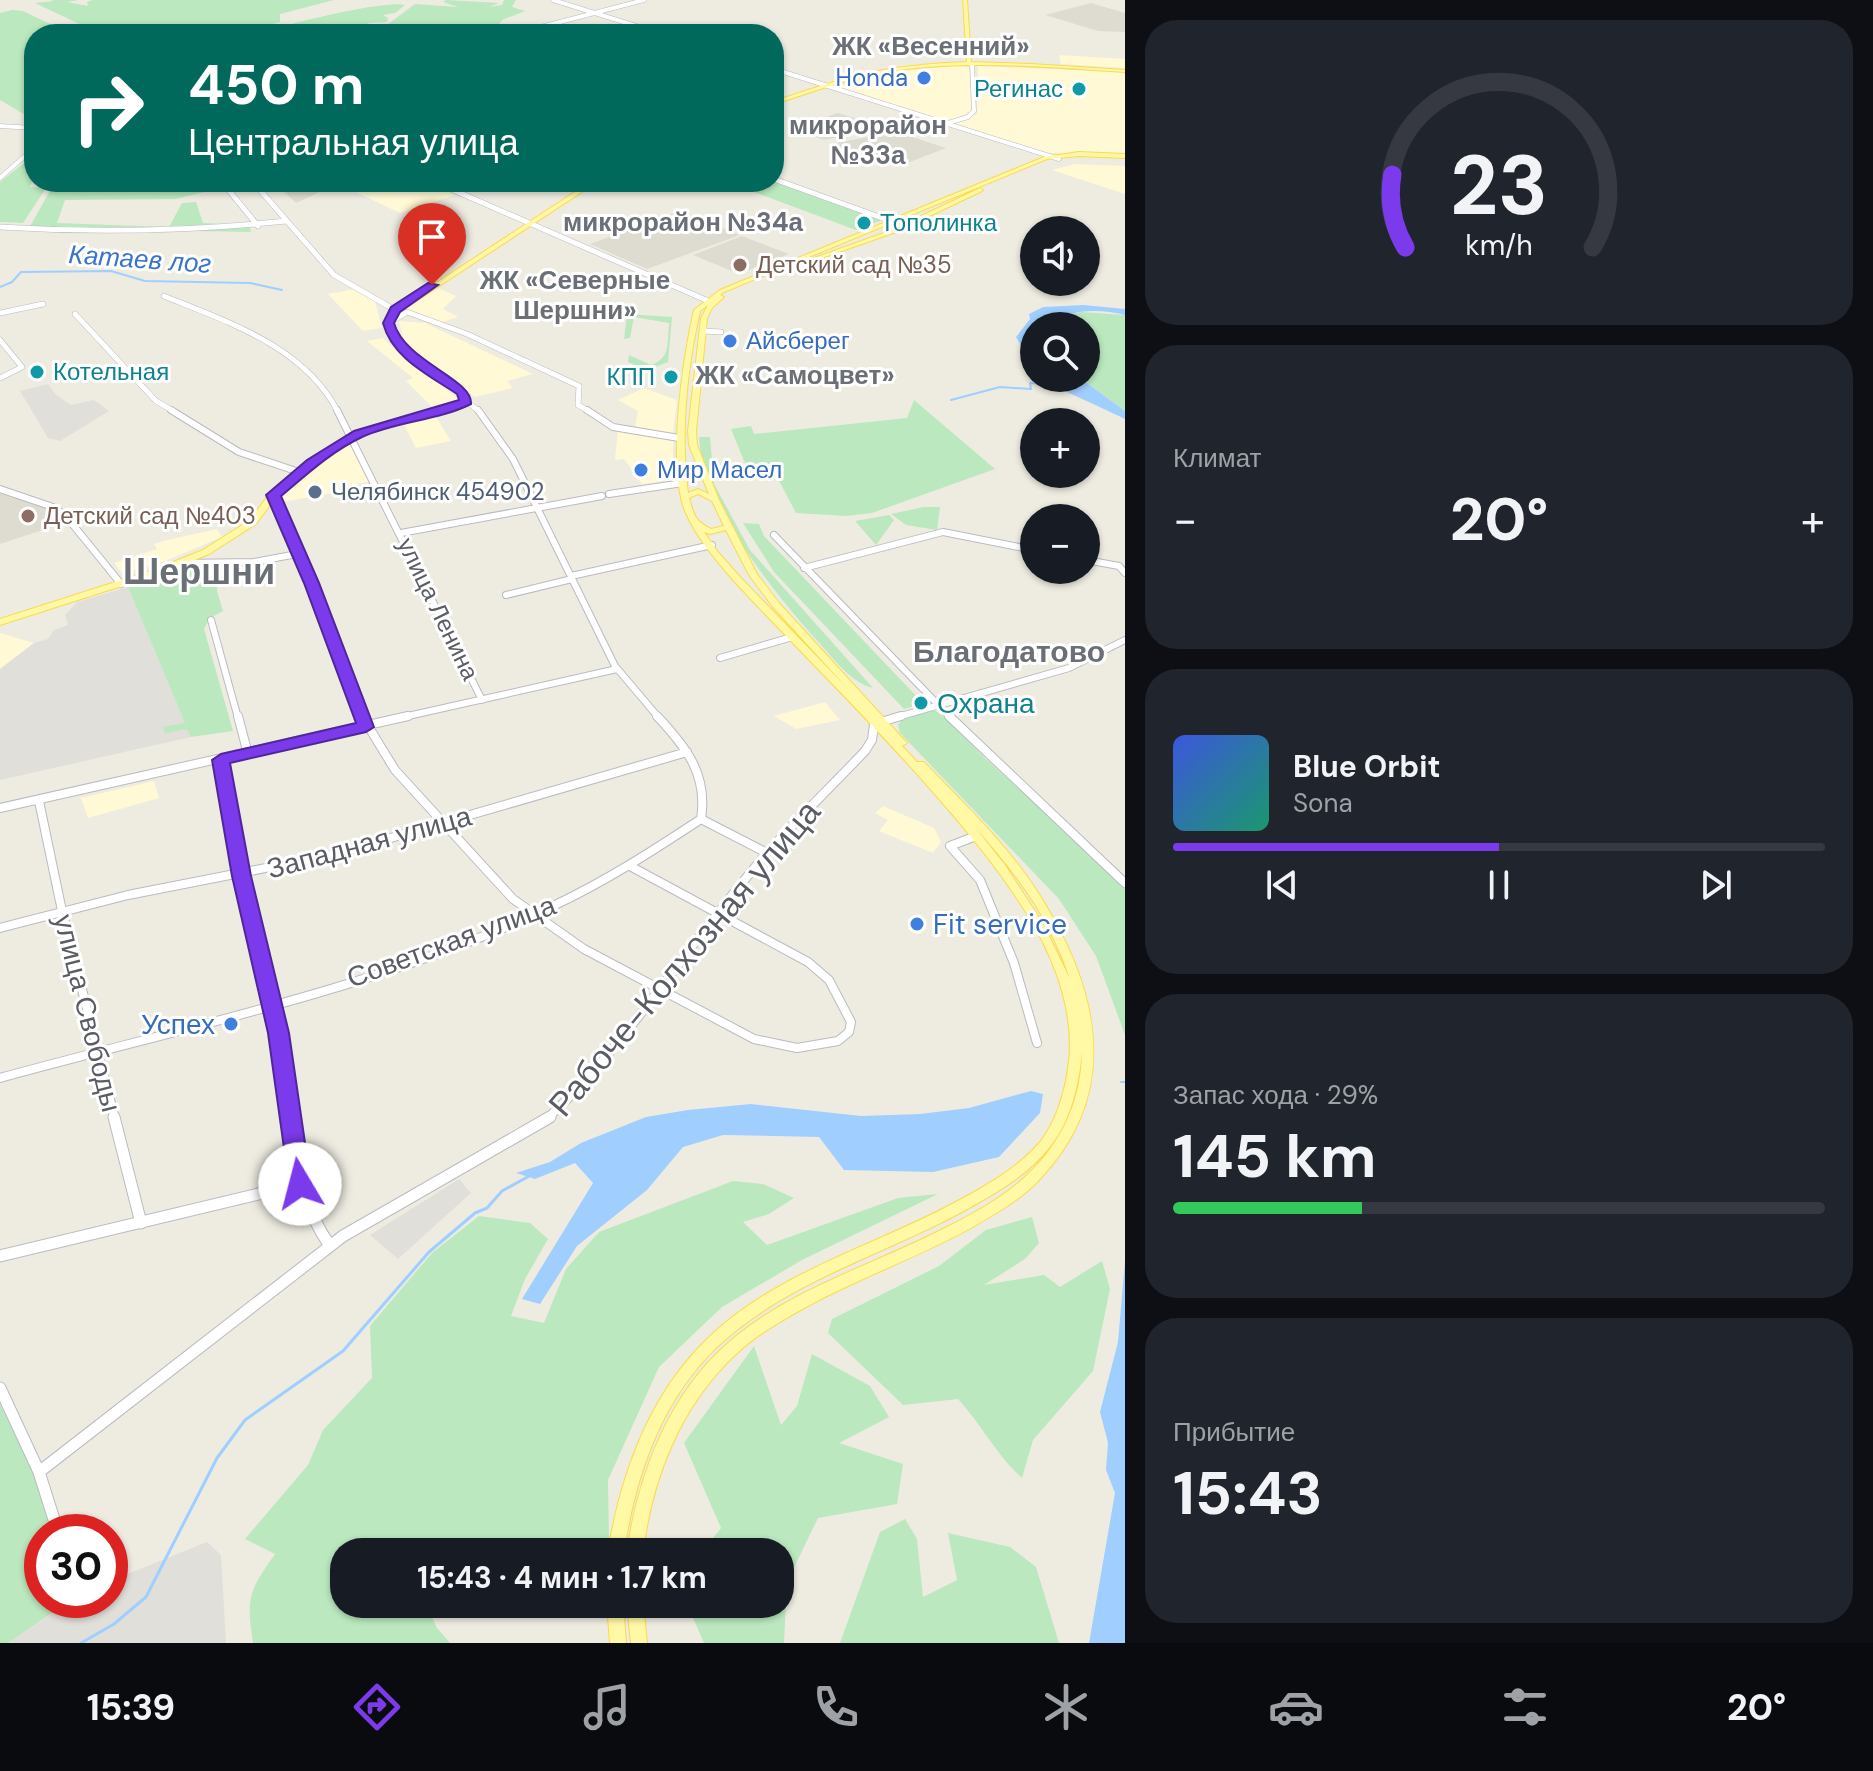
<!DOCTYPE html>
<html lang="ru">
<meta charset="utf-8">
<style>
body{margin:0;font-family:"DM Sans",sans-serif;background:#20242c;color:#f1f3f6;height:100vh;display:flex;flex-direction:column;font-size:30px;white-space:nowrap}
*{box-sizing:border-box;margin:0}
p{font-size:26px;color:#9ea1a6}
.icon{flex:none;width:44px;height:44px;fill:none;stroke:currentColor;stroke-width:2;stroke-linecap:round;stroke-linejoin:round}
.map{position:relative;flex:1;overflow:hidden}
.side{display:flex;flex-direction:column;gap:20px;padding:20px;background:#0d0f14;width:748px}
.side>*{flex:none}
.guide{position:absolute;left:24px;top:24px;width:760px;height:168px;border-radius:32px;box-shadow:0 2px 6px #0004;background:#00695c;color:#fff;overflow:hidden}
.fabs{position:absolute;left:1020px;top:216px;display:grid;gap:16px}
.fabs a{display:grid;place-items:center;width:80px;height:80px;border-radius:50%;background:#171b24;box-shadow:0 2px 6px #0004;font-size:40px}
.speed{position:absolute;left:24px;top:1514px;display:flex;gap:16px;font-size:40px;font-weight:700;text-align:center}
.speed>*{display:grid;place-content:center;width:104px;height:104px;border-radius:50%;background:#171b24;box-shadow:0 2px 6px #0004;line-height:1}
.speed .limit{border:12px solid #d22;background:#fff;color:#111}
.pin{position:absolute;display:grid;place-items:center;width:68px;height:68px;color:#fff;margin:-82px -34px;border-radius:50% 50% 50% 0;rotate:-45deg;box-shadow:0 0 8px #0007}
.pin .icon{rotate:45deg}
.me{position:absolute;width:88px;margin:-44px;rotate:352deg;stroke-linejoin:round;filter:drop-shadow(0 0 6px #0008)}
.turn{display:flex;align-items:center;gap:28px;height:168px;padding:0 32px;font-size:36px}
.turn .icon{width:104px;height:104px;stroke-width:2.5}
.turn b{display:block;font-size:56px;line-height:68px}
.big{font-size:60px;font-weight:700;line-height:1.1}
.side .card{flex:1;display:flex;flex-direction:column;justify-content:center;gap:12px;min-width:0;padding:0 28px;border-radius:32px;background:#20242c}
.side .dial{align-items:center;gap:0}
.dial svg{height:208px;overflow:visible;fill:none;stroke:#363941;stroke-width:7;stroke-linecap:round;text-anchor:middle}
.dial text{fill:#f1f3f6;stroke:none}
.song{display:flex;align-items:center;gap:24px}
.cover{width:96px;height:96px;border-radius:12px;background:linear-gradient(135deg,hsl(230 70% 55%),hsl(160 70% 35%))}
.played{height:8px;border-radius:4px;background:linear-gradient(90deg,#7c3aed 50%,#363941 50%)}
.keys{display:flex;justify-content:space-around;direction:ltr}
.heat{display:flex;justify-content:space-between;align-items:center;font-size:44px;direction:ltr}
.charge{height:12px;border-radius:6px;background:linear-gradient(90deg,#34c759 29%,#363941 0)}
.trip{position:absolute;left:330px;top:1538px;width:464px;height:80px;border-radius:32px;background:#171b24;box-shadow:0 2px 6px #0004;font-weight:700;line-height:80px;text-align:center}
.tab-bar{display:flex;height:128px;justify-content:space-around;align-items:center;background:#090b0e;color:#9ea1a6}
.tab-bar .icon{width:56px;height:56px}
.tab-bar .current{color:#7c3aed}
.tab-bar b{font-size:36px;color:#f1f3f6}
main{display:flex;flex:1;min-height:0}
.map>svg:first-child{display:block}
.commercial{fill:#fff9d5}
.industrial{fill:#e1dfd9}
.education{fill:#dedcd0}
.green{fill:#bbe8bf}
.water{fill:#a0ceff}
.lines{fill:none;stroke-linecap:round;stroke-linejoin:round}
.stream-far1{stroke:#a0ceff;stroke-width:2}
.stream{stroke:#a0ceff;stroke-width:3}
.minor-far4-casing{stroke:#b9bbc2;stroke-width:5}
.minor-far3-casing{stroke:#b9bbc2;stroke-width:6}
.minor-far2-casing{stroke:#b9bbc2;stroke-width:8}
.minor-far1-casing{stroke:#b9bbc2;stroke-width:10}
.minor-casing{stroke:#b9bbc2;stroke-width:13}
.major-casing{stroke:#fcda4c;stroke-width:2}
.minor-far4{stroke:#fff;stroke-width:4}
.minor-far3{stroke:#fff;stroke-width:5}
.minor-far2{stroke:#fff;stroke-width:6}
.minor-far1{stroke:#fff;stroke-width:8}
.minor{stroke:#fff;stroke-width:11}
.major{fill:#fff8a5;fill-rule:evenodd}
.route{fill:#7c3aed;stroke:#51269a;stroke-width:2}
.shop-dot{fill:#3f7fe0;stroke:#fff;stroke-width:3}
.culture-dot{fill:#0f9aa8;stroke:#fff;stroke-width:3}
.education-dot{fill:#8d6e63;stroke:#fff;stroke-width:3}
.service-dot{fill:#5c6f8a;stroke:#fff;stroke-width:3}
.labels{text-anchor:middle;stroke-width:6;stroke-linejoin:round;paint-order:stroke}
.far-shop-label{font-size:24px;fill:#366cbe;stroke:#fff;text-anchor:start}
.far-culture-label{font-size:24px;fill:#0d838f;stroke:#fff;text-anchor:end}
.far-education-label{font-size:24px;fill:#785e54;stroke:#fff;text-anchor:start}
.far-service-label{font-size:24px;fill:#4e5e75;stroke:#fff;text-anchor:start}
.far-street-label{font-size:24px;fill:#5a5d64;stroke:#fff}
.far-neighbourhood-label{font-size:26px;font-weight:bold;fill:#6b6f76;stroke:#fff}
.far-quarter-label{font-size:26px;font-weight:bold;fill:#6b6f76;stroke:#fff}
.far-water-label{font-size:26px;font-style:italic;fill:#3974cc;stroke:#fff}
.culture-label{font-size:28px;fill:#0d838f;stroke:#fff;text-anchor:start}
.street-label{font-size:28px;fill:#5a5d64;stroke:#fff}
.shop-label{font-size:28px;fill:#366cbe;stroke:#fff;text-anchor:start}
.neighbourhood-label{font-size:30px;font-weight:bold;fill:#6b6f76;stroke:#fff}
.near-street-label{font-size:34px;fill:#5a5d64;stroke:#fff}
.district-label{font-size:36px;font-weight:bold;fill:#6b6f76;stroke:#fff}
</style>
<main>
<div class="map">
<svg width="1125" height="1643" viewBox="0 0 1125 1643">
<rect width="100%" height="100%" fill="#eeece1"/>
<!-- commercial -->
<path class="commercial" d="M1059,55L1125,59V68L1061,64Z
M963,65L969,68L971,111L949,122L837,87L890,72Z
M978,66L1125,72V155L1048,153L954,124L977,114Z
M1075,164L1125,166V194L1052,170Z
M354,182H426L455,195L400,213L345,187Z
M436,287L456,296L443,309L458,317L433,325L402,310Z
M356,289L375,301L382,328L363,331L328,294Z
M399,321L425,323L533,374L507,381L513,388L475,397L405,345Z
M383,338L404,358L460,400L434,409L406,381L413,378L367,341Z
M644,388L677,400L673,433L635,428L638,411L618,400Z
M436,417L451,441L416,448L403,423Z
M618,429L673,439V480L642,484L624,459L615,460Z
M351,443L370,481L334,489L333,493L282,502L283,494L305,472Z
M217,529L222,537L163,562L122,573L114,563L157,549L154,544L167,540Z
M0,633L34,643L0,669Z
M825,702L840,720L796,729L774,716Z
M154,781L159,798L88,818L81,798Z
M883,806L934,828L941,842L933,853L879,831L888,820L875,813Z"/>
<!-- industrial -->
<path class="industrial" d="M48,384L56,395L71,405L94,400L109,411L60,441L48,438L20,391Z
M128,587L191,737L0,780V669L34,643L48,639L54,630L68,625L65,615L77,602Z
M459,1179L471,1193L398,1259L370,1235Z
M207,1542L221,1555L226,1643H8L72,1600H110V1581Z"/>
<!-- education -->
<path class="education" d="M1091,3L1125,13V32L1098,31L1045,15Z
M838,113L886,128L824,140L792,128Z
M897,132L946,148L897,167L830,144Z
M274,182H341L296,203Z
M680,211L740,235L647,269L590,244Z
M742,236L789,254L739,274L693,255Z
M0,492L44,506L64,523L0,544Z"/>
<!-- green -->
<path class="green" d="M50,0H79L67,2L88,6L87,2L93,0H334L280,14V22L235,34H110L94,31L35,3L54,1Z
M446,0L499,3L489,7L502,5L504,0H516L512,7L525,11L502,20L498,26L455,34H259C285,24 385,0 405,5L395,13L383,15L388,18L387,22L367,23L379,28L376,33L415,4L458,7L443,2Z
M12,10L23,11L71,34H34V120L0,100V13Z
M34,155V177L30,187L46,188L23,223L0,222V182Z
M774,181L880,220V221L856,230L727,182Z
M55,182H71L69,189L208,191L176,199L65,200L57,223L169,227L182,203L196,202L203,223L249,225L251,232L29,228Z
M1082,312L1125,315V411L1080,378H1086V326H1054L1068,314Z
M627,314L672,317L668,362L647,370L628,362L629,355L651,365C671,358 667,343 669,323L634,317L630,338L624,339Z
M914,400L995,469L872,513L846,516L796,513L776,475L756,474L744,461L731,429L751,426L754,434L907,418Z
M699,437H710L714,484L750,550L873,688C854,684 836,662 822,646C778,598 702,505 699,437Z
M924,507H940L937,530L906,525L891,514Z
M889,515L894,520L876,545L855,521Z
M743,523L759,524L764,536L920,700L915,701L918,705L904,709L774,572Z
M218,565L217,591L223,611L210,618L204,629L233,731L191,737L187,729L165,733L163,727L185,723L128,587L177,570Z
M931,710L939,712L986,759L1125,885V1035L1096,956L1059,899L900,733L898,725L903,719Z
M733,1181L763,1184L794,1198L769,1214L743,1222L767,1245L898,1198L938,1194L802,1260L722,1307L659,1367L608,1480L609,1541L600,1552H461L449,1548L445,1552H344V1604H426L437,1628L450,1643H253C246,1597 249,1591 275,1554L245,1539L308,1465L323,1430L372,1378L370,1326L432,1253L479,1216L530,1223L548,1239L525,1279L511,1316L544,1323L566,1269L599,1232Z
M1032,1217L1039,1243L1025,1259L984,1285L1044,1275L1060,1287L1102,1261L1110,1289L1093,1371L1033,1440L1022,1478C996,1455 982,1425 958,1399L903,1405L828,1333L832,1319L939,1266L986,1230Z
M754,1346L781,1425L797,1406L812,1354L870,1386L889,1417L839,1443L903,1464L897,1504L818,1518L787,1582L784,1643H704L687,1604H780V1552H702L721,1528L684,1443Z
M0,1404L33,1472L53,1532H42V1600L68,1602L8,1643H0Z
M905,1519L917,1539L923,1597L957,1580L948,1533L1010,1547L1036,1567L1059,1643H840L880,1532Z"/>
<!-- water -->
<path class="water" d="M1083,305L1125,309V315C1108,311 1088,309 1071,314C1052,320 1061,326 1034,326V367L1020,352L1022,347L1016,337L1030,319L1029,314L1043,307Z
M1044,378H1080L1125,411V419C1110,411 1050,386 1044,378Z
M1031,1091L1043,1094L1040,1113L999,1157L933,1172L844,1170L819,1137L723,1135L683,1147L647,1190L577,1246L540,1304L522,1299L593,1183L575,1163L535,1179L516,1173L550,1162L581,1143L646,1117L688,1110L751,1104L861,1116L920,1114L969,1108Z
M1125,1261V1643H1089L1115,1493L1106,1470L1108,1443L1100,1412L1118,1342Z"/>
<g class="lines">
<!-- stream-far1 -->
<path class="stream-far1" d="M0,287L12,282L21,272L111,271L145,281L250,283L282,290
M951,400L1000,387L1031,389L1030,383L1049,384
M1121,1082H1125"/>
<!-- stream -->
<path class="stream" d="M81,1643L114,1624L146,1597L217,1458L245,1420L343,1351L429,1252L475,1213L487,1208L502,1191L531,1175"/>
<!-- minor-far4 casing -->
<g class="minor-far4-casing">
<path id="minor-far4" d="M553,0L662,34
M514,34L644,0
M774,69L1059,159
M948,123L968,117L974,111L972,64
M0,126L34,128
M0,178L34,148"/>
</g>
<!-- minor-far3 casing -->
<g class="minor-far3-casing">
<path id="minor-far3" d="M774,179L896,223
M222,182L258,226
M253,182L334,275L395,310
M435,182L706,300
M0,227C96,233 191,231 286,221
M164,296C228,322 305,347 338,412
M0,313L43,304
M75,314L156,401L175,412
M389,323L407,312L467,334L579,386L578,405L590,412
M703,331L721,332
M0,340L22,367L0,378
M466,401L480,412"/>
</g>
<!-- minor-far2 casing -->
<g class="minor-far2-casing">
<path id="minor-far2" d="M171,410L239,452L299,472
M337,410L482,700
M478,410L513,459L615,666L659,718
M587,410L613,427L679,438
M0,489L53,507L65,515L121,584
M609,494L683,483
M273,495L319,601L363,718
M401,533L602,496
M774,535L951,718
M1086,560L1119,566L1125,573
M181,563L254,562L297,554
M804,568L943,532L1034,550
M571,576L712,545
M506,595L572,579
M211,620L238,718
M720,658L792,637
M399,718L617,669
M894,718L1069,668L1125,640"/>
</g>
<!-- minor-far1 casing -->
<g class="minor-far1-casing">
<path id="minor-far1" d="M238,716L248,754
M362,716L395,770L513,899L584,949L754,1039L797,1048L838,1041L849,1032L851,1022L829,980L808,962L630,866
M657,716C687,748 708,775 701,819L767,853
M949,716L1125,883
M221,760C243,880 273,998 291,1119
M39,801L62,911L115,1119
M0,808L408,716
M976,836L950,846L980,880L1014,963L1037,1043
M0,928L128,895L332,855L687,752
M0,1078C185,1027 380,988 555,905C606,881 654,850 701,819
M547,1119C632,1039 691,939 768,852C799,817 833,785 865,751L872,740L874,724L901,716"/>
</g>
<!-- minor casing -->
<g class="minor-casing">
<path id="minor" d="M114,1117L141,1223
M290,1117C297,1165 302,1206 330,1246
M0,1256L300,1184
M0,1388L39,1472L58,1532
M39,1472L343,1236L550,1117"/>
</g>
<!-- major casing -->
<g class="major-casing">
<path id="major" d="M963,0H967L971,62L1031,64L1125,70V72C1041,67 957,58 874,74C840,81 807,94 774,104V101C806,91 838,79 872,72C903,66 935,63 967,62Z
M1079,152L1125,154V158L1079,156L1047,159L724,292L720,295L724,297L712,308L707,318L696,431L697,445L719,500L757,574L779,603L905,741L907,743L902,746L917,762H924C965,805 1011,848 1042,899C1100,993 1122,1094 1038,1181C1020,1200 992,1216 969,1229C916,1258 859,1278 806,1307C781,1321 756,1335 736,1354C680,1406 652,1479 643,1552H627C638,1476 668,1395 728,1343C788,1290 870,1266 941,1230C971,1215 1003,1198 1027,1175C1062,1143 1082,1098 1082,1051C1079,1085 1071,1121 1049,1148C1027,1176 993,1195 962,1212C880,1256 787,1282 718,1346C661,1400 635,1477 624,1552H608C621,1474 649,1396 706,1340C774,1273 872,1247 954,1203C984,1187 1017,1169 1040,1142C1056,1122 1064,1095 1068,1069C1076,1019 1058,967 1033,924C1003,873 964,827 925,783C863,713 797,649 734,581C716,560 696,537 685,511C667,465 683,358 694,310L720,290L1044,157ZM708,305L701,318L688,431L689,445L709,494L698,489L688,493C680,433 687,369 700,311ZM698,494L712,501L724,526L711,529C695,521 694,516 689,498ZM726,530L749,575L773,607L849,690L740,577L717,551L704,532L710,534ZM974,826C1006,862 1037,900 1056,944C1062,956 1066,968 1070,979L1042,922L1005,865Z
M590,182H597L395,315C395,317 394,326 394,328C398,361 451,375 470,397L465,406L362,435L302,474L276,497L256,524L209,554L162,573L0,625V619L156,569L203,550L250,520L270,493L296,470L356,431L460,404L463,397L460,393C438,379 389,356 387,327C387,322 388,318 389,314Z
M980,188L983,190L982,191L896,232L805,264L800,263L892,230Z
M607,1604H623L626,1643H610Z
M627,1604H643L647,1643H631Z"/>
</g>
<!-- minor-far4 -->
<use href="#minor-far4" class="minor-far4"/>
<!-- minor-far3 -->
<use href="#minor-far3" class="minor-far3"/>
<!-- minor-far2 -->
<use href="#minor-far2" class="minor-far2"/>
<!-- minor-far1 -->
<use href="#minor-far1" class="minor-far1"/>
<!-- minor -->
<use href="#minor" class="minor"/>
<!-- major -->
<use href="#major" class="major"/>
</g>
<!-- route -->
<path class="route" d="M428,283L438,285L400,312L394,323C405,362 473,379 471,404C437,421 396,421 362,437C332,451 306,475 281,496L319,583L374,727L366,732L230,763L251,876L289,1033L311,1184L308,1191L300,1194L292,1191L289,1184L268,1033L232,876L212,760L221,754L356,723L304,583L266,495L307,460L354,431L459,400L457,394C429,375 392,358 383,323L391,307Z"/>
<!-- markers -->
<g class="shop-dot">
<circle cx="924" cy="78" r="8"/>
<circle cx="730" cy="341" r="8"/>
<circle cx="641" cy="470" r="8"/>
<circle cx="917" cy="924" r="8"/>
<circle cx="231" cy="1024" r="8"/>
</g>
<g class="culture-dot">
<circle cx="1079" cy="89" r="8"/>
<circle cx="864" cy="223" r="8"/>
<circle cx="37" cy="372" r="8"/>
<circle cx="671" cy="377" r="8"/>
<circle cx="921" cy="703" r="8"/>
</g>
<g class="education-dot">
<circle cx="740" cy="265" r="8"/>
<circle cx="28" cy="516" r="8"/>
</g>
<circle class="service-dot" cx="315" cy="492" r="8"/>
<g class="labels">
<!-- far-shop labels -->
<g class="far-shop-label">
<text x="908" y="86" text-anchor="end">Honda</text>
<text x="746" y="349">Айсберег</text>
<text x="657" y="478">Мир Масел</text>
</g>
<!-- far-culture labels -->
<g class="far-culture-label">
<text x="1063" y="97">Регинас</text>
<text x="880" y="231" text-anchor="start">Тополинка</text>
<text x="53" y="380" text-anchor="start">Котельная</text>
<text x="655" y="385">КПП</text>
</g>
<!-- far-education labels -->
<g class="far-education-label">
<text x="756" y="273">Детский сад №35</text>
<text x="44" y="524">Детский сад №403</text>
</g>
<!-- far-service labels -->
<g class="far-service-label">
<text x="331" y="500">Челябинск 454902</text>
</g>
<!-- far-street labels -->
<g class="far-street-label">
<text transform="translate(438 609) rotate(64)" y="8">улица Ленина</text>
</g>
<!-- far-neighbourhood labels -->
<g class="far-neighbourhood-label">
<text x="931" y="55">ЖК «Весенний»</text>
<text x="575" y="289">ЖК «Северные<tspan x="575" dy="30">Шершни»</tspan></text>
<text x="795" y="384">ЖК «Самоцвет»</text>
</g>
<!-- far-quarter labels -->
<g class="far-quarter-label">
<text x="868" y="134">микрорайон<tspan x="868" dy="30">№33а</tspan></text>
<text x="683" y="231">микрорайон №34а</text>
</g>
<!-- far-water labels -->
<g class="far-water-label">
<text transform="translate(140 259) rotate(4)" y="9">Катаев лог</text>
</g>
<!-- culture labels -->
<g class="culture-label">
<text x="937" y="713">Охрана</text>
</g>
<!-- street labels -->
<g class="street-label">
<text transform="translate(369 842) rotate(-15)" y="10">Западная улица</text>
<text transform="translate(451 941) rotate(-20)" y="10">Советская улица</text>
<text transform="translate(88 1013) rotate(76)" y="10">улица Свободы</text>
</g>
<!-- shop labels -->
<g class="shop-label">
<text x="933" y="934">Fit service</text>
<text x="215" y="1034" text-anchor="end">Успех</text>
</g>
<!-- neighbourhood labels -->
<g class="neighbourhood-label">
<text x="1009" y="662">Благодатово</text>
</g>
<!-- near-street labels -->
<g class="near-street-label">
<text transform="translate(684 958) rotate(-50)" y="12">Рабоче-Колхозная улица</text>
</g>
<!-- district labels -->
<g class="district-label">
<text x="199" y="584">Шершни</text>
</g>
</g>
</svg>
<div class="fabs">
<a><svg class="icon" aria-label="sound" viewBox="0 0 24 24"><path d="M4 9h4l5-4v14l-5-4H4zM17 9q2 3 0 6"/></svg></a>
<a><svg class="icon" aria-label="search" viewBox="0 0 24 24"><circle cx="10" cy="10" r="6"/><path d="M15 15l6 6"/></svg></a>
<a>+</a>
<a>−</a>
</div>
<div class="speed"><div class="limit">30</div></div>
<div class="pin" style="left:432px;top:285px;background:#d93025"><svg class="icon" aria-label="arrive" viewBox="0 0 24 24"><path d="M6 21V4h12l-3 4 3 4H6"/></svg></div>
<svg class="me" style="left:300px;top:1184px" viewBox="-20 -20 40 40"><circle r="19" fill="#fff"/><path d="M0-13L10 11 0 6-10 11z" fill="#7c3aed"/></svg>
<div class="trip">15:43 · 4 мин · 1.7 km</div>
<div class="guide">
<div class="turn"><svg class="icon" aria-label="right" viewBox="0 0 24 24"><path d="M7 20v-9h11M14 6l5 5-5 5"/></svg><div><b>450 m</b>Центральная улица</div></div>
</div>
</div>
<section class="side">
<div class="card dial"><svg viewBox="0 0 100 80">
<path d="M14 69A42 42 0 1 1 86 69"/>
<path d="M14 69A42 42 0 0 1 9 41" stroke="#7c3aed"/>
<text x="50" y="56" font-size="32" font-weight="700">23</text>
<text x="50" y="72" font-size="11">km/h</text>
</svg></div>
<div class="card"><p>Климат</p>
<div class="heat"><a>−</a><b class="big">20°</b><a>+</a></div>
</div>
<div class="card">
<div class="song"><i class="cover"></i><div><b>Blue Orbit</b><p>Sona</p></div></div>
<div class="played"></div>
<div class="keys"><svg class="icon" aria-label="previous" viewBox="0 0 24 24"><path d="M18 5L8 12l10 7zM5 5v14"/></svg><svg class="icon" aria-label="pause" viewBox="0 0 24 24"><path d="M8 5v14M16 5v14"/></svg><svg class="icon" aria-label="next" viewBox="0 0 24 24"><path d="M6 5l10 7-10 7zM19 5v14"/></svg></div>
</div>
<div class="card"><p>Запас хода · 29%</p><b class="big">145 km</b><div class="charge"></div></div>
<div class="card"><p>Прибытие</p><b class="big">15:43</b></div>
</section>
</main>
<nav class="tab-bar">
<b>15:39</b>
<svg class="icon current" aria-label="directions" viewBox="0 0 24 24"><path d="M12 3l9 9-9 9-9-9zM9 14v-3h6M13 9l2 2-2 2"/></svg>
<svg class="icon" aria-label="music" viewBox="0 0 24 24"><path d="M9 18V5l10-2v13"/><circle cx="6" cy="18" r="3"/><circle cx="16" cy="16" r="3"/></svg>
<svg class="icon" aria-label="phone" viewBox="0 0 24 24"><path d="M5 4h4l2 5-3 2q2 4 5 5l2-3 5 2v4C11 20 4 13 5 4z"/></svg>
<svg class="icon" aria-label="climate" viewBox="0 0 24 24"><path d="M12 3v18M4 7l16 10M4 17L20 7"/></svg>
<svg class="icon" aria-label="car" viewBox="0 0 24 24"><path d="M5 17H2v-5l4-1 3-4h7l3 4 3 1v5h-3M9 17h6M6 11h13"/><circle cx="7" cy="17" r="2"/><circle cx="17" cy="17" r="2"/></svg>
<svg class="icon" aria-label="filters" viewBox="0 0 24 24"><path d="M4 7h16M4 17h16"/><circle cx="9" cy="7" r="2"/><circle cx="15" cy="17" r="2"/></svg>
<b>20°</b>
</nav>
